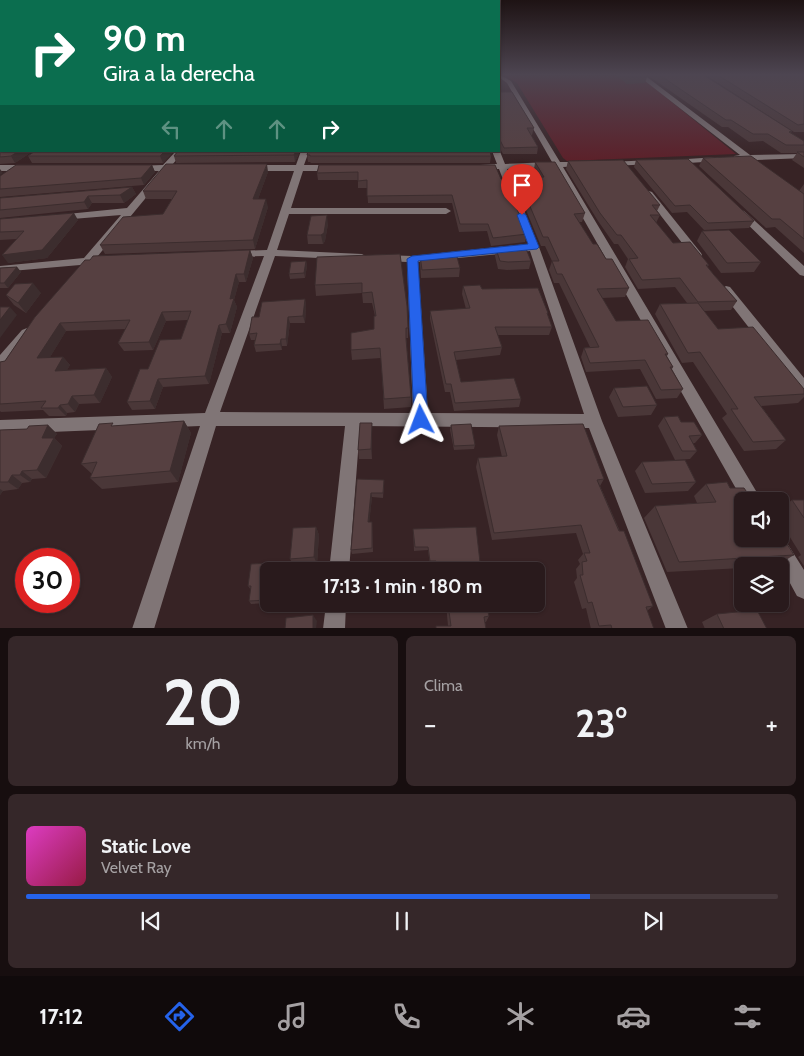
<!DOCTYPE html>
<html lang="es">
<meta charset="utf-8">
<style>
body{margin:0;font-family:Cabin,sans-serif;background:#352729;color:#f1f3f6;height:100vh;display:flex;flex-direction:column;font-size:19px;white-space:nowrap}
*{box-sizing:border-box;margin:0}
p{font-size:16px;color:#a5a1a3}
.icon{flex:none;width:28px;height:28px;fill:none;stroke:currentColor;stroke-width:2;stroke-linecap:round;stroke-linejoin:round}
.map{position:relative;height:628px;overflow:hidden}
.sheet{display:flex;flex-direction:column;gap:8px;padding:8px;background:#170e0f;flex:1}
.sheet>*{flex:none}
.guide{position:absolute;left:0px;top:0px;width:500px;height:152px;box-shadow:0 1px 4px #0004,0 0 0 1px #45383b;background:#0b6e4f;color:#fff;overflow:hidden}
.buttons{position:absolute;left:734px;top:492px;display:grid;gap:10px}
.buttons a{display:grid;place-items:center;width:55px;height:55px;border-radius:8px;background:#291a1c;box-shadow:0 1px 4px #0004,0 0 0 1px #45383b;font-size:25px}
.speed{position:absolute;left:15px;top:548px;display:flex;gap:10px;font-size:25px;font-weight:700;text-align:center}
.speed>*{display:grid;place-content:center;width:65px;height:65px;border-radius:50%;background:#291a1c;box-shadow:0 1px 4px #0004,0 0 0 1px #45383b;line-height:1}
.speed .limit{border:8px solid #d22;background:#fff;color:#111}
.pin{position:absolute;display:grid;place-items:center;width:42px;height:42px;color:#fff;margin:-51px -21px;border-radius:50% 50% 50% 0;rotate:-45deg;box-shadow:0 0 5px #0007}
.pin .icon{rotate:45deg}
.me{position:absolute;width:55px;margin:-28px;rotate:357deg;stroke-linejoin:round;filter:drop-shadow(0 0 4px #0008)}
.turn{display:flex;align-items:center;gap:18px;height:105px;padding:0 20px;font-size:22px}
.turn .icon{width:65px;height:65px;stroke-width:2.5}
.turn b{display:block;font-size:35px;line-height:42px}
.lanes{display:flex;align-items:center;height:48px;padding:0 20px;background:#0003;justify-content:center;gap:25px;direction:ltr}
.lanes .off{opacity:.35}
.big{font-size:38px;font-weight:700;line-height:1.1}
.sheet .tile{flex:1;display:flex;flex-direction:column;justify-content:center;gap:8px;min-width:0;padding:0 18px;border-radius:8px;background:#352729}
.sheet .dial{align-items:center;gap:0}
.dial b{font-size:65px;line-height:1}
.song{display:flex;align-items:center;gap:15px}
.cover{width:60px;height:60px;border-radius:8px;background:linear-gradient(135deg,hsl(310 70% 55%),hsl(340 70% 35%))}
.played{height:5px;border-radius:2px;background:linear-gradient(90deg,#2563eb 75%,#45383b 75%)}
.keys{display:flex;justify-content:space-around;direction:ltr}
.heat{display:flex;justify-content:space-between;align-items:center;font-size:28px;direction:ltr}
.sheet .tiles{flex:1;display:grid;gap:8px;grid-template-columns:1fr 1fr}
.tile:last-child{grid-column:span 2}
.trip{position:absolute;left:260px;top:562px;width:285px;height:50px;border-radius:8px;background:#291a1c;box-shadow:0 1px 4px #0004,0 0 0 1px #45383b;font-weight:700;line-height:50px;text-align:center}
.dock{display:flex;height:80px;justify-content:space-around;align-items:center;background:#100a0b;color:#a5a1a3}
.dock .icon{width:35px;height:35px}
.dock .current{color:#2563eb}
.dock b{font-size:22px;color:#f1f3f6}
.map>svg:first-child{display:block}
.green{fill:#5c2029}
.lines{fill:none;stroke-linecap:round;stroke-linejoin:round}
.minor{fill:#807576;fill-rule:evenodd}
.wall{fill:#4a3738}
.shaded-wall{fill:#3c2d2e}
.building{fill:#564041;stroke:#3c2d2e}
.route{fill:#2563eb;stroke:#184099}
</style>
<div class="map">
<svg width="804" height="629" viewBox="0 0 804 629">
<rect width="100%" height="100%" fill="#372325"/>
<!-- green -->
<path class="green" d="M503,74H637L736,154L567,161L563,158L517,83Z"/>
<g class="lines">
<!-- minor -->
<path class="minor" d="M499,74L511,81L560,162H582L586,164L582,166L563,167L762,501H743L554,167L507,169L539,247L602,421L688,629H666L589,428L360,426L349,571H329L345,426H216L154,629H132L200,426L0,434V420L205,413L264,256L234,257L229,254L234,251L267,250L294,171H250L246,168L250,165H296L301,151H309L304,165H335L339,168L335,171H303L291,208H446L451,211L446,214H289L277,250L362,254L367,257L362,260L275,256L220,412L413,413L407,262L384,261L379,258L384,255L412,256L528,244L499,169H480L476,167L480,165L497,164L492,151H499V149L505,164L552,162L507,83L499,77ZM530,251L584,414L428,413L418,262Z
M636,74H643L750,155L804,154V158L755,160L751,162L734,160V156L740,155Z
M176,151H184L172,165H180L184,168L180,171H168L97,257L104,258L105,260L104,262L91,264L85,267L80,265L0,272V266L84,258L121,215L60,220L55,217L57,215L127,208L159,171H137L134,170V166L163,165Z
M717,157L721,159L720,161L672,164L668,162L672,160Z
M652,160L656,162L655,164L610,166L606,164L610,162Z
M0,165H27L31,168L27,171H0Z
M649,191L652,192L701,253L702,255L701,257H693L644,194Z
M741,210L744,211L804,266V276L800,275L738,215L736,213Z
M726,286L730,287L804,378V394L799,392L722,293L720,290Z
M27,328L32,330L34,333L32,336L5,368L0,369V355L22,330Z
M780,532L804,570V599L797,596L766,539H780Z
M326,604H346L345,629H323Z"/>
</g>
<!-- wall -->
<path class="wall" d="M614,74H644L647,77L645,83L627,84Z
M646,74H702L792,131L791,133L804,141V168L792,160L797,153H781L763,141L749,142L728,127H722Z
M704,74H804V132H794Z
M0,75L33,151L15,163L0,164Z
M499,92L534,128L532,135H531L538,147L537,154H503L499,147Z
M35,151H174L163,163H32L28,156Z
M178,151H300L295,162L176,163L174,156Z
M308,151H492L491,155V156L490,163H311L310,162H308L307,155Z
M703,158L799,191L804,184V253L775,227L766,228L699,166Z
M636,160L754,221L749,228L704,230L687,212L672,213L634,167Z
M568,161L660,205L657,211L660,215L656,223L673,243L709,265L707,267L714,275L737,301L731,310L704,311L718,329L804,389V397L798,403L761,406L786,440L776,449L744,451L722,418L727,414L693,362L682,363L655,314L660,304L687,303L675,287L638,289L625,267L628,259L618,244H614L598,221L566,169Z
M535,162L585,213L582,222H579L593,244L629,288L625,297L602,298L616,321L668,354L667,356L673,367L672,369L683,389L677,398L656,399L640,369L586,372L581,357L584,348L590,347L559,283H554L549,270L552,261L545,246H541L516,186L518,178L538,177L534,170Z
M152,165L155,172L144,185L0,197V176Z
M319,165L501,179L527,234L525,242L491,246L487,231L459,232L452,203H368L367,188H358V180H318L317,173Z
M268,172L258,199L268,207L255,249L105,254L100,245L163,214L172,199H146L143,191Z
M132,187L136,194L124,203H92L88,209L0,218V198Z
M0,219L78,220L47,258L8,263L17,239L0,240Z
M328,224L325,241L323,244H308L307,235Z
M702,231L761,262L754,272L721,273L697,241Z
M496,249L531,261L529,269L507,270L498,269L495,256Z
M250,250L253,258L246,282H239L234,300L237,307L230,333H222L209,384L163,387L155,409L132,410L127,402L148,369L181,339L188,320L166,321L153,350L124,351L118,343L126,329L66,331L50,357H63L70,365L67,370L106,368L112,377L100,403L79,404L75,412L67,413L66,416H49L43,410L1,412L0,411V362L5,361L35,317Z
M400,254L408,328V338H406L411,397V407L384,409L381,358L352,360L351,350L374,329L375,316L372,303H363L362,293L316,296L315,285Z
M420,255L460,268L459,277L421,278L420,264Z
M306,261L307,266L305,278L290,279L289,274Z
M17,267L21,272L8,288H0V268Z
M463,286L482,289L548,313V316L552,327L549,335H498L502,347L500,355L456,360L461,382L521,399L519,407L454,411L450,392H445L430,319V311L466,309L462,294Z
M41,293L26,313L14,305L6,295Z
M305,299L306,306L305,323H290L287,346H282V350L256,352L254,345L255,340H251L249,334L259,317Z
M614,388L657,405L651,415L618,417L609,397Z
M664,417L681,422L702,435L695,443H693L697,451L690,459L675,460L658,426Z
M184,421L191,433L178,482L102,489L90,478L92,474L81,464L115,426Z
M372,423V459H359L358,450Z
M48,425L57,434L54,438L62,446L46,478L32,479L30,482L22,483L18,489L3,491L0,495V430L27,429Z
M451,425L475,445L474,449L454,450L450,430Z
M499,426L604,479L600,486L653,606L647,611L654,629H591L586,608L582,609L574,582L577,578L576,569L580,564L578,560L583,554L576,533L492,540L476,467L478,458L502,457L497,435Z
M642,462L696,482L688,491L645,493L635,471Z
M357,479L384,484L383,498L372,497L369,522H372L373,552L352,554L351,550Z
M706,484L730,488L794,555L776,566H742V568L667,572L644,518L655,506L697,503L694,496Z
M792,500H804V566L798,557L801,555L780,521V509Z
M316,527L319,535L317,564L294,566L290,559Z
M413,529L481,571H436L435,564L430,565L428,550L414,551Z
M275,567L269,571V603L251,604L249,601L251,590L248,586Z
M446,604H486L489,616L486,622H485L486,629H436V626H448Z
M514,604H530L531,607L528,610L516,612Z
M717,614L767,629H705L702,622Z"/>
<!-- shaded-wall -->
<path class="shaded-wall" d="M19,151H33L15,163L11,156Z
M165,151H174L163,163L160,156Z
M296,151H300L295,162L294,155Z
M267,164L268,172L255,207L253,199Z
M152,165L155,172L144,185L141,178Z
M0,169L3,173L0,175Z
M132,187L136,194L124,203L120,195Z
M88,196L92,203L88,209L84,202Z
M266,199L268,207L255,249L253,240Z
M74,213L78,220L47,258L8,263L2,255Z
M327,215L328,224L325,241L323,244L321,235Z
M250,250L253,258L246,282L244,274Z
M306,261L307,266L305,278L304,273Z
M17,267L21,272L8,288L4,283Z
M236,274L239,282L234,300L237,307L230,333L226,324L230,299Z
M33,283L41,293L26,313L18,303Z
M305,299L306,306L305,323L303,316Z
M10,307L17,315L0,338V320Z
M162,312L166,321L153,350L149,342Z
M288,317L290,323L287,346L286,339Z
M60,323L66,331L44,367L37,358Z
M219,325L222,333L209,384L205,376Z
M281,339L282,346V350L280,344Z
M63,357L70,365L62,379L55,371Z
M106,368L112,377L100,403L94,395Z
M158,379L163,387L155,409L150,401Z
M72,396L79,404L75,412L68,404Z
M60,405L67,413L66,416L58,408Z
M184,421L191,433L178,482L170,471Z
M372,423V459L371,449Z
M48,425L57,434L54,438L62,446L46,478L37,470L42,438Z
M22,471L32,479L30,482L20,475Z
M12,475L22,483L18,489L8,482Z
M0,489L3,491L0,495Z
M371,493L372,497L369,527L368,522Z
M316,527L319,535L317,564L314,557Z
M273,563L275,567L274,571H272Z
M313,615L317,621L316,629H313Z"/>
<!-- building -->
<path class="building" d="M625,74H644L647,77H629Z
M658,74H702L792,131L789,132L804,141V145H786L768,134H753L731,120H726Z
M716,74H804V124L798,125Z
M0,75H1V151H19L11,156L0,157Z
M499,92H512L534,128H527L538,147L504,148L500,140L499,141Z
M35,151H165L160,156H28Z
M178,151H296L294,155L174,156Z
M308,151H490L491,156H310V155H307Z
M797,152H804V157Z
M751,156L804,194V239L780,219H772L703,158Z
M688,159L754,221L708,223L690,205L675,206L636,160Z
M623,160L660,205H652L660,215H650L673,243L690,242L709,265H706L714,275L737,301L698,302L680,278L642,280L629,259L638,258L621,235H617L600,213L568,161Z
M535,162H555L585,213L574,214L593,244H597L606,259H612L629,288L597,289L616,321L648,320L668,354H665L673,367H670L683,389L661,390L645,360L590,363L584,348L599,347L562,274H557L552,261H559L548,237H543L518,178L544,177Z
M166,164H267L253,199H266L253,240L100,245L123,217L163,214L177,191H143Z
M16,165H152L141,178L0,189V176Z
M319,165H495L501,179H505L527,234L493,238L488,224H460L452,195L367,196V180L358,181V172L317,173Z
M132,187L120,195L88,196L84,202L0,210V198Z
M74,213L42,250L2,255L24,231L0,232V219Z
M327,215L324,233L321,235H307L311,216Z
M729,230L761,262L727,263L702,231Z
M525,246L531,261L508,262L500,261L496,249Z
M250,250L244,274H236L230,299L234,298L226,324L219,325L205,376L158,379L150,401L127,402L140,369H148L160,340L181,339L191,311L162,312L149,342L118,343L130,320L60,323L37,358L63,357L55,371L106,368L94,395L72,396L68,404L60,405L58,408H41L46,401L0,404V362L5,361L35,317L85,260H90L93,256Z
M456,253L460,268L422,270L420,255Z
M400,254L407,306L408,328H406V339L411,397L384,399L380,348L351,350V333L374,329V316H376L372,292L362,293V283L315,285L317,257Z
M306,261L304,273L289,274L291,262Z
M17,267L4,283H0V268Z
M33,283L18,303L6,295L15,284Z
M480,285L482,289L538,288L548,313H547L552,327H495L502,347L454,352L461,382L514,378L521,399L455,403L451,384H446L430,311L470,308L463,286Z
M305,299L303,316L288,317L286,339H281L280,344L254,345L257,333L249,334L252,317H259L262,302Z
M698,303L718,329L753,327L804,389V394L754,397L786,440L753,442L731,409H738L700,352L688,353L660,304Z
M0,307H10L0,320Z
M647,386L657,405L623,407L614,388Z
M678,416L681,422H694L702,435L689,436L697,451H682L664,417Z
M184,421L170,471L90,478L97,462L81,464L99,424L113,423L111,426Z
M360,423H372L371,449L358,450Z
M471,424L475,445L454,446L451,425Z
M583,424L604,479L597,480L619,531H624L653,606L646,607L654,629H612L611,625L599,626L592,602L588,603L580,575H583L582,562L587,561L584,553H590L581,525L494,533L478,458L507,456L499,426Z
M48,425L42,438H54L37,470L22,471L20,475H12L8,482H0V430L27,429L29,426Z
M685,460L696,482L652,484L642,462Z
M357,479L384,480L383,493H371L368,522H372V548L351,550Z
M727,482L730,488H744L753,501H742V539H780V533L794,555L679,562L655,506L716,502L706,484Z
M792,500H804V518Z
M316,527L314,557L290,559L293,528Z
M476,527L481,571H437L436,561H430L428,547H415L413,529Z
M273,563L272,571H269V593L268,600L249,601L251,586H248L251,564Z
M448,604H486L489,616L484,617L486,629H436V626H451Z
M517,604H530L531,607L518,609Z
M757,610L767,629H724L717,614Z
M313,615V629H285L286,618Z"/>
<!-- sky -->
<linearGradient id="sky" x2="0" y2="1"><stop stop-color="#1e1314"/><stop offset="0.46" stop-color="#4d4551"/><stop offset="1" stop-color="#4d4551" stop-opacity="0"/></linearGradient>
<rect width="804" height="162" fill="url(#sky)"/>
<!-- route -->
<path class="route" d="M522,212L526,215L539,247L537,249L418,261L428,420L426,425L421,426L416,425L414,420L407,259L412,256L528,244L517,215Z"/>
</svg>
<div class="buttons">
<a><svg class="icon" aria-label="sound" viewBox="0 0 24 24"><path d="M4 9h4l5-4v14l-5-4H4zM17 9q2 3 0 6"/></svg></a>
<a><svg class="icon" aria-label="layers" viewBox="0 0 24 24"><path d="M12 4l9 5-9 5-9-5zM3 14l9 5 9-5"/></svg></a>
</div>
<div class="speed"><div class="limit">30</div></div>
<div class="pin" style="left:522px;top:215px;background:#d93025"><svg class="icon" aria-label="arrive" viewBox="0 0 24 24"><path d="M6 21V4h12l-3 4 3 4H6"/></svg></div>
<svg class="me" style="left:421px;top:420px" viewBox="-20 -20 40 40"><path d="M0-17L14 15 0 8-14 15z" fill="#2563eb" stroke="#fff" stroke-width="4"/></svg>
<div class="trip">17:13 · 1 min · 180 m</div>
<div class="guide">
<div class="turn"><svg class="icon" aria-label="right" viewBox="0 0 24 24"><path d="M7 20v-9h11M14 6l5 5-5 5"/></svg><div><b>90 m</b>Gira a la derecha</div></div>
<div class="lanes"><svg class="icon off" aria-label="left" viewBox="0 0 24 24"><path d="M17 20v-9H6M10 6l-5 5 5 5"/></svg><svg class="icon off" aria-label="ahead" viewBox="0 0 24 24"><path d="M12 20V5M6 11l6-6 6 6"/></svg><svg class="icon off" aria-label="ahead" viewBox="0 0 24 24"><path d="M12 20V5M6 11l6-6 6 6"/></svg><svg class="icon" aria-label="right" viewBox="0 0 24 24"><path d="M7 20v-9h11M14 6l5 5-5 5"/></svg></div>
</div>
</div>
<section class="sheet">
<div class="tiles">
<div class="tile dial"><b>20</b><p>km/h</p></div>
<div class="tile"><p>Clima</p>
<div class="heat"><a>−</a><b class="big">23°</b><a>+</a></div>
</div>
<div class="tile">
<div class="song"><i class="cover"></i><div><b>Static Love</b><p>Velvet Ray</p></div></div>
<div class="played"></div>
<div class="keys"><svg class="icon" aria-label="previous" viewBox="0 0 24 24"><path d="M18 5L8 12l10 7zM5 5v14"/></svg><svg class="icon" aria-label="pause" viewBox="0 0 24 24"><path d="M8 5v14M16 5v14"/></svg><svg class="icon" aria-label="next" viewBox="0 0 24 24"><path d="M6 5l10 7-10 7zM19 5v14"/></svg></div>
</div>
</div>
</section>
<nav class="dock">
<b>17:12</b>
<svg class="icon current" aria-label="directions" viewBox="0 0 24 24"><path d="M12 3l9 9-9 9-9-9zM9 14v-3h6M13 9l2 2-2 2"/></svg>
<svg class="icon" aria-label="music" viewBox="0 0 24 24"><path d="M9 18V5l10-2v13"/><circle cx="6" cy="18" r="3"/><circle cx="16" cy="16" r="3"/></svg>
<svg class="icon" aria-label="phone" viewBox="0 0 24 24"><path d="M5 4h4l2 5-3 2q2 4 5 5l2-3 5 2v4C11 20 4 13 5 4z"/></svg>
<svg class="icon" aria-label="climate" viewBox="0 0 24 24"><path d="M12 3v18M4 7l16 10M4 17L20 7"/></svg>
<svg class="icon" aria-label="car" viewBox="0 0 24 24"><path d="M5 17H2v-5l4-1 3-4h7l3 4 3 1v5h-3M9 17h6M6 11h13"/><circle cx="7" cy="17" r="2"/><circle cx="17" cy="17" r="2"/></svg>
<svg class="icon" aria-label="filters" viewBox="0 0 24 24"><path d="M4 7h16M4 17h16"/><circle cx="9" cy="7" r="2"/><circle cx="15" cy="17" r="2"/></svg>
</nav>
